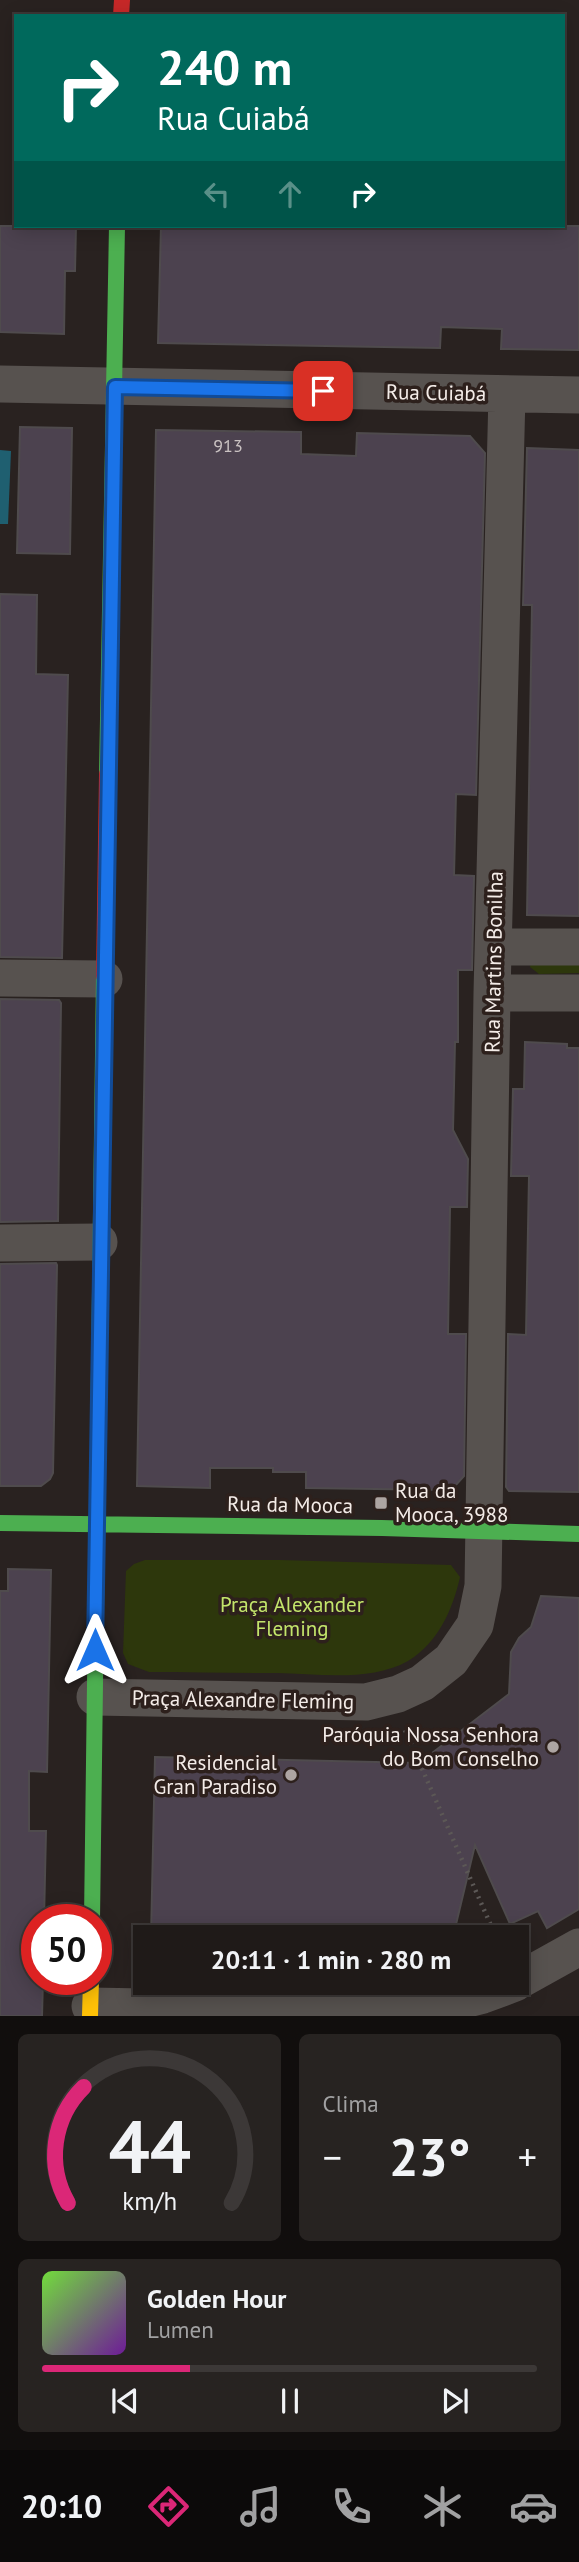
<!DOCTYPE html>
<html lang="pt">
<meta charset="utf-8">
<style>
body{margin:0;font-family:"PT Sans",sans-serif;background:#272321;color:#f1f3f6;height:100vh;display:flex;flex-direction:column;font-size:26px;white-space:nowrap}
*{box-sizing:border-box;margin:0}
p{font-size:23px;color:#a1a1a2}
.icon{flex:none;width:38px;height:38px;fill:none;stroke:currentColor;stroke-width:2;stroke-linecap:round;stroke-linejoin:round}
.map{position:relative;height:2016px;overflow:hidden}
.side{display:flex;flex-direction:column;gap:18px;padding:18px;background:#110e0d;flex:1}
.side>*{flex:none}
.hud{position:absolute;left:14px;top:14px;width:551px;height:214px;border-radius:0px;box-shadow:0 4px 18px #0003,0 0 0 2px #3c3837;background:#00695c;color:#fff;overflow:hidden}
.speed{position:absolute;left:21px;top:1904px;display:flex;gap:14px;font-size:35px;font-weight:700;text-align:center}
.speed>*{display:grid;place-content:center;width:91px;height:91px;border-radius:50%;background:#1f1a18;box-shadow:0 4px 18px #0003,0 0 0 2px #3c3837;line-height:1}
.speed .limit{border:10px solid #d22;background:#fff;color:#111}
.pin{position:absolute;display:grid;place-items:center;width:60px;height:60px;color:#fff;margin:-30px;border-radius:14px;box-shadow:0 4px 10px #0006}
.me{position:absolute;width:77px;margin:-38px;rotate:0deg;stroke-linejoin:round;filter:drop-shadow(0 0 5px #0008)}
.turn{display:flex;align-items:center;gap:24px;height:147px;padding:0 28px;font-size:32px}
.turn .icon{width:91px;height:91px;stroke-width:2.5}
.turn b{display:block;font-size:49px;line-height:60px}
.lanes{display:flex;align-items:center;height:66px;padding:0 28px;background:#0003;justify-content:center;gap:35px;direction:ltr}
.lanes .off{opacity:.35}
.big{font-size:52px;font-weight:800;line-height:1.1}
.side .card{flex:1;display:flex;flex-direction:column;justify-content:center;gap:10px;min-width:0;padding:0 24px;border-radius:10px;background:#272321}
.side .dial{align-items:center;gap:0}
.dial svg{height:182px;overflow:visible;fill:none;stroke:#3c3837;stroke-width:7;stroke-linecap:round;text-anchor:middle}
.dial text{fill:#f1f3f6;stroke:none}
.song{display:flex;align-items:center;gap:21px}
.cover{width:84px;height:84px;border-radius:10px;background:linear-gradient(135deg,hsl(100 70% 55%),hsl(280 70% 35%))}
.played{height:7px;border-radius:4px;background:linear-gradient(90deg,#db2777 30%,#3c3837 30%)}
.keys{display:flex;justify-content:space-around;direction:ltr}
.heat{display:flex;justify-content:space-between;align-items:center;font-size:38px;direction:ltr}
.side .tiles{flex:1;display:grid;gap:18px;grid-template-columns:1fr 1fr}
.card:last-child{grid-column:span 2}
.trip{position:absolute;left:133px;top:1925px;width:396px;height:70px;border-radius:0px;background:#1f1a18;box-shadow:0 4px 18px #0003,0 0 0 2px #3c3837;font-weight:800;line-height:70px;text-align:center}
.dock{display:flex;height:112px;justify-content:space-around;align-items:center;background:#0c0a0a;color:#a1a1a2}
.dock .icon{width:49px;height:49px}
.dock .selected{color:#db2777}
.dock b{font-size:32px;color:#f1f3f6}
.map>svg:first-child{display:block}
.green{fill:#2d370c}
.water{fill:#1f5f70}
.building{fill:#4c424f;stroke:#4f4b4d;stroke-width:2}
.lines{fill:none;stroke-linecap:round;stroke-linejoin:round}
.path{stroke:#5c5856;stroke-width:4.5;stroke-dasharray:2 5;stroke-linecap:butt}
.street{stroke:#57524f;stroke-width:37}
.fast{stroke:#4caf50;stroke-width:16}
.slow{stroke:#ffc107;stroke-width:16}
.jam{stroke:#c62828;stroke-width:16}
.route-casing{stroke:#114b97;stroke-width:18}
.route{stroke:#1a73e8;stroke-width:12}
.poi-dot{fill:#ada5a2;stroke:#2d201c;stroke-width:2.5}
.labels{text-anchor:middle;stroke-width:7;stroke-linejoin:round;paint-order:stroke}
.number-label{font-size:18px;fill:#cac2c2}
.street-label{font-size:21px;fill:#f4ece8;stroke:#2d201c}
.poi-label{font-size:21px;fill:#f4ece8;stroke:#2d201c;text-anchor:end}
.park-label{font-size:21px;fill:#c3e56b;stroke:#2d201c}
</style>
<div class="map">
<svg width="579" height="2016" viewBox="0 0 579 2016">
<rect width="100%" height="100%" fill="#292220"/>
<!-- green -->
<path class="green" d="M579,957V973L539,974L530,967L531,963Z
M145,1560H280L451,1565L460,1577C453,1609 438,1643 408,1661C371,1682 319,1674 277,1673C235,1673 192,1672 149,1672L128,1664L123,1653L126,1571L134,1564Z"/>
<!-- water -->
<path class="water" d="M0,450L11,451L8,524H0Z"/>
<!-- building -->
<path class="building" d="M0,226H76L75,271H65L64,334L0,332Z
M161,226H295V229H352V226H579V350L501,349L502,329L441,327L440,348L158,343Z
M20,427L72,428L70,554L17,553Z
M156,430L301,432V454L356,456L357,433L470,436L485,453L476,795L456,794L454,875L474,876L472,970H458V1042H455L453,1130L468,1159L467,1207H450L448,1334H466L464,1476L455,1486L446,1490L306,1488V1472H273V1468H210V1488L137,1486Z
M527,448L579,450V916L527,915L532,605H523Z
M0,594L37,595L36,674L68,675L62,958L0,957Z
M0,999L59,1000L61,1003L58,1221L0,1222Z
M525,1042L567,1044V1048H579V1492L509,1491L506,1487L508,1334L526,1335L529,1176H511L513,1089H524Z
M56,1263L57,1265L53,1473L50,1479L41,1486H0V1264Z
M8,1569L51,1570L47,1772L29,1771V1831H46L44,1920H37V1979H43L42,2016H0V1591H8Z
M541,1596L579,1598V1909L547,1928L538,1911L510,1924L475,1845L453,1937H151L155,1757L419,1763L509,1694L511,1652L519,1638L531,1627Z"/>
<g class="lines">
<!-- path -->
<path class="path" d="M405,1730L496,1937"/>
<!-- street -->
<path class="street" d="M0,384L579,395
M495,947H579
M0,978L104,979
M492,993H579
M0,1243L99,1242
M95,1697L366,1702L398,1694L422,1683L451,1660L475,1625L483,1586L492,993L507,394
M516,1982L579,1947
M90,2006L362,2011L441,2006L483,1995L515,1983"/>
<!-- fast -->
<path class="fast" d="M107,774L117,226
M0,1523L382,1528L579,1534
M92,1920L104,976"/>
<!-- slow -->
<path class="slow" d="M90,2016L91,1979"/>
<!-- jam -->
<path class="jam" d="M121,16L122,0
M104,976L107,774"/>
</g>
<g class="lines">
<!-- route casing -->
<g class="route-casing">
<path id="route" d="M95,1650L115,387L323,391"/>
</g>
<!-- route -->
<use href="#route" class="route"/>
</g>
<!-- markers -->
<g class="poi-dot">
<rect x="374" y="1496" width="14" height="14" rx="3.5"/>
<circle cx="553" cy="1747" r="7"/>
<circle cx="291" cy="1775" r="7"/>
</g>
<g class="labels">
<!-- number labels -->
<g class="number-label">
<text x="228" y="452">913</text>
</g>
<!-- street labels -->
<g class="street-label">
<text transform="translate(436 393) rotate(1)" y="7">Rua Cuiabá</text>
<text transform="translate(494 962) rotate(-89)" y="7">Rua Martins Bonilha</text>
<text transform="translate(290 1505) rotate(1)" y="7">Rua da Mooca</text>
<text transform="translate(243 1700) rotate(1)" y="7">Praça Alexandre Fleming</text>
</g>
<!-- poi labels -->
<g class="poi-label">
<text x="395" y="1498" text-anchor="start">Rua da<tspan x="395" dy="24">Mooca, 3988</tspan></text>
<text x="539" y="1742">Paróquia Nossa Senhora<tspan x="539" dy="24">do Bom Conselho</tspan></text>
<text x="277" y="1770">Residencial<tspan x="277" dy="24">Gran Paradiso</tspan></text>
</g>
<!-- park labels -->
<g class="park-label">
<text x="292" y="1612">Praça Alexander<tspan x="292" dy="24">Fleming</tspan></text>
</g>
</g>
</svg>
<div class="speed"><div class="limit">50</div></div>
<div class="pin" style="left:323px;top:391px;background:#d93025"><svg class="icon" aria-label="arrive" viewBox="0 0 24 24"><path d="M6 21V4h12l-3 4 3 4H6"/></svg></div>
<svg class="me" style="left:95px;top:1650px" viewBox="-20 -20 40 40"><path d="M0-17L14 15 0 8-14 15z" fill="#1a73e8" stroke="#fff" stroke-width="4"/></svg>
<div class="trip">20:11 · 1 min · 280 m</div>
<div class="hud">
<div class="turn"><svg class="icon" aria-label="right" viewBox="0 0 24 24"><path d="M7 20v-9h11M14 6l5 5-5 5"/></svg><div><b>240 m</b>Rua Cuiabá</div></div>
<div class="lanes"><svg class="icon off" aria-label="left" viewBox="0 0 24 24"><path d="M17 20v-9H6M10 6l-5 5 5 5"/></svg><svg class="icon off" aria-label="ahead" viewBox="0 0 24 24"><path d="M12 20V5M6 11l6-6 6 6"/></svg><svg class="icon" aria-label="right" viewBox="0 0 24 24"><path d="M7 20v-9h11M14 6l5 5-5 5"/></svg></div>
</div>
</div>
<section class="side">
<div class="tiles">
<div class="card dial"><svg viewBox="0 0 100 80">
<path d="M14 69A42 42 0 1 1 86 69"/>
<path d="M14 69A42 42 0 0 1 21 18" stroke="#db2777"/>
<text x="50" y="56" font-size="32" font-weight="700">44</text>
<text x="50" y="72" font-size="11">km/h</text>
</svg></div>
<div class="card"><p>Clima</p>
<div class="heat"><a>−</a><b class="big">23°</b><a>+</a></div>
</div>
<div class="card">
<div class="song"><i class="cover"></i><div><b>Golden Hour</b><p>Lumen</p></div></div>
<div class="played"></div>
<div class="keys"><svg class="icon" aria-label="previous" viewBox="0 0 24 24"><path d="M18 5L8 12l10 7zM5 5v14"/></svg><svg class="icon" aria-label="pause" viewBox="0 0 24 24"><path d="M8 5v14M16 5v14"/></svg><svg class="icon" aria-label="next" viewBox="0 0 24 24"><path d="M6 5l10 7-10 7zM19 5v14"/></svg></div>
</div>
</div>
</section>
<nav class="dock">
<b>20:10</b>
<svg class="icon selected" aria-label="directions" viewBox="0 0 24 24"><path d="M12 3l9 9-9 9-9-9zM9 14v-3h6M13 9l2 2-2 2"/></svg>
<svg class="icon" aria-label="music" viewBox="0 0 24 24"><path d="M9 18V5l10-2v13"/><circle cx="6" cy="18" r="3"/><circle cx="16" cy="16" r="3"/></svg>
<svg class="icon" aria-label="phone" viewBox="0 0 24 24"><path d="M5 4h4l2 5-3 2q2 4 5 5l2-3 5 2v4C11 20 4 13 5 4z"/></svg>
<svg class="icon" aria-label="climate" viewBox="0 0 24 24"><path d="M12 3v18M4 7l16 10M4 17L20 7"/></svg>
<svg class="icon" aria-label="car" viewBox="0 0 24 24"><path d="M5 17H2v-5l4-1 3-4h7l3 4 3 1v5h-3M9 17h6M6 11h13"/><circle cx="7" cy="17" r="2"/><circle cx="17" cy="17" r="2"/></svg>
</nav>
